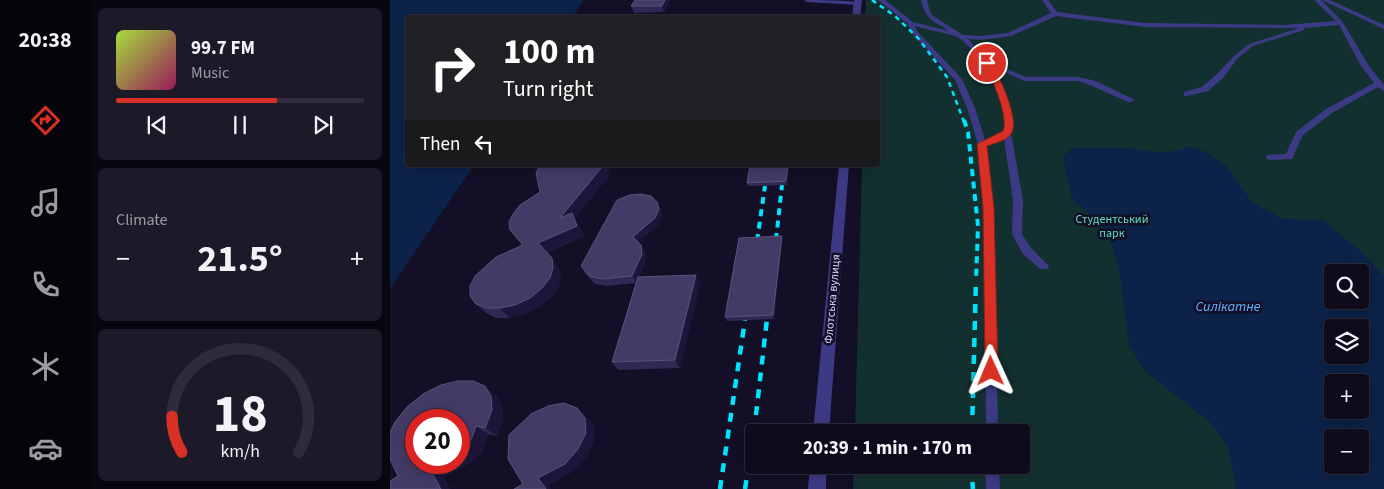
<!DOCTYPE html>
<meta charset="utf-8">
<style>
body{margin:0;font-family:"Source Sans 3",sans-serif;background:#1c1929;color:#f1f3f6;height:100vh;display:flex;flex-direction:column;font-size:19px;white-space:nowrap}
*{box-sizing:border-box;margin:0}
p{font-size:16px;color:#9b9ba3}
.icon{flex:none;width:28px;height:28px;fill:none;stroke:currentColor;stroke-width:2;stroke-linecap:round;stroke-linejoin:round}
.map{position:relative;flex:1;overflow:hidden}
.side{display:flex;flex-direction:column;gap:8px;padding:8px;background:#08060f;width:300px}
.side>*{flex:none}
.guide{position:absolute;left:15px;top:15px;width:475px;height:152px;border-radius:5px;box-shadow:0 2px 12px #0003,0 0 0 1px #2e2b3b;background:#202124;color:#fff;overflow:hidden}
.tools{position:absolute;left:934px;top:264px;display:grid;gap:10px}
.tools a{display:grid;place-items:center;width:45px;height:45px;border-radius:5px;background:#0e0b1c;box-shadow:0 2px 12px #0003,0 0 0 1px #2e2b3b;font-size:25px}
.speed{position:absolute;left:15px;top:409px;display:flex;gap:10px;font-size:25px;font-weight:700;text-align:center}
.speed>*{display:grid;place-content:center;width:65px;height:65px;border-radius:50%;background:#0e0b1c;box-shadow:0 2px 12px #0003,0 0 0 1px #2e2b3b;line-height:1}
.speed .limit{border:8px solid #d22;background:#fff;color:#111}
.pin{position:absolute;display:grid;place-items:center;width:42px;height:42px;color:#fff;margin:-21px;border:2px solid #fff;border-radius:50%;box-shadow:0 1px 5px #0007}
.me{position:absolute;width:55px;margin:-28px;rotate:359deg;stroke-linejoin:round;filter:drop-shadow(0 0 4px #0008)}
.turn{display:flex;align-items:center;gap:18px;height:105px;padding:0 15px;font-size:22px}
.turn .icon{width:65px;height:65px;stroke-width:2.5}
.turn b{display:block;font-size:35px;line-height:42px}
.then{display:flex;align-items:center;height:48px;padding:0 15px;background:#0003;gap:10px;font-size:19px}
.big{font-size:38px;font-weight:700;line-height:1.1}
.side .widget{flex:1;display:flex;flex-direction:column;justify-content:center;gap:8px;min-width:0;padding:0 18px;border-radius:8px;background:#1c1929}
.side .dial{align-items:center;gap:0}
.dial svg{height:130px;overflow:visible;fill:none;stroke:#2e2b3b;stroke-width:7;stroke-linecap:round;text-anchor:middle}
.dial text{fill:#f1f3f6;stroke:none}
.song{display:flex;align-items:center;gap:15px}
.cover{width:60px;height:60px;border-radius:8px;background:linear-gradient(135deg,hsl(80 70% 55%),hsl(330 70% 35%))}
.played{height:5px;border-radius:2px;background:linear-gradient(90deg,#d93025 65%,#2e2b3b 65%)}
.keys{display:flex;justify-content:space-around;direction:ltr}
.heat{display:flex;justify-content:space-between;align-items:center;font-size:28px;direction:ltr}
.trip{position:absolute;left:355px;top:424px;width:285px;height:50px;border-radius:5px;background:#0e0b1c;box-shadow:0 2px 12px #0003,0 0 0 1px #2e2b3b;font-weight:700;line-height:50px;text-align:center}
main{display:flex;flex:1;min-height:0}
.tab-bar{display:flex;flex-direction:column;width:90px;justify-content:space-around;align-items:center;background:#06040b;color:#9b9ba3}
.tab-bar .icon{width:35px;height:35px}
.tab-bar .selected{color:#d93025}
.tab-bar b{font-size:22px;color:#f1f3f6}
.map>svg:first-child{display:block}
.green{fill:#12302f;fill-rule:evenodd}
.water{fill:#0c2248;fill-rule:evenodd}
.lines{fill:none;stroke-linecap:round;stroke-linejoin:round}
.lane{fill:#3d3a85;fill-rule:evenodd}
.street{fill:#3d3a85;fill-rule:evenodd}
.rail-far2{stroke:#00e5ff;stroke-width:2.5;stroke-dasharray:5 4.5;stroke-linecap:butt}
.rail-far1{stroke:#00e5ff;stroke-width:4;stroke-dasharray:7 5.5;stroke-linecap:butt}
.rail{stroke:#00e5ff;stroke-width:4.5;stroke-dasharray:9 8;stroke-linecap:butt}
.wall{fill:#312854}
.shaded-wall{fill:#1d163a}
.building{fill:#433a66;stroke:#5a527e}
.route{fill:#d93025;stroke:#8d1f18}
.labels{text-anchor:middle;stroke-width:5;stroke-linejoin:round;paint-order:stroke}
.park-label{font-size:12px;fill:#5fe0c0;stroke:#130f26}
.street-label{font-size:12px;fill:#d9d4ff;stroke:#130f26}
.water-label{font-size:14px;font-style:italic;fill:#62b6ff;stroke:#130f26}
</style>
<main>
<nav class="tab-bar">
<b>20:38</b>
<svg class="icon selected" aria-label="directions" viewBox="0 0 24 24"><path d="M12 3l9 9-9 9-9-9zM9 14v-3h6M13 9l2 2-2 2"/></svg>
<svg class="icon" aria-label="music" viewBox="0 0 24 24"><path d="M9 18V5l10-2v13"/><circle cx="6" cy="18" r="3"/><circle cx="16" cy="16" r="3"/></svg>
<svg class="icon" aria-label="phone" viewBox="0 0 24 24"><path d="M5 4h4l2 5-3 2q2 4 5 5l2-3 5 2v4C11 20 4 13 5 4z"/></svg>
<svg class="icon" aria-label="climate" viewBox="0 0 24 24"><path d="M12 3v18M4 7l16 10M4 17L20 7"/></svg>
<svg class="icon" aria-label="car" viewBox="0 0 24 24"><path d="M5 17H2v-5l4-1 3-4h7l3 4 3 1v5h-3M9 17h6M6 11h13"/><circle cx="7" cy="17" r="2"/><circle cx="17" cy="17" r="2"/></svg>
</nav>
<section class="side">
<div class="widget">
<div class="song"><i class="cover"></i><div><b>99.7 FM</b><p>Music</p></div></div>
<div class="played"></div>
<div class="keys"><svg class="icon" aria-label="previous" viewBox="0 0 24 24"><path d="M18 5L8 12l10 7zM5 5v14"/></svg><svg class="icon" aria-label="pause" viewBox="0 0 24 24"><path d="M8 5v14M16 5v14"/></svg><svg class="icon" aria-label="next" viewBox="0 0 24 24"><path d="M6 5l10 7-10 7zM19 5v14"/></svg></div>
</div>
<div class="widget"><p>Climate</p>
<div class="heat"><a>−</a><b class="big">21.5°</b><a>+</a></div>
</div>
<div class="widget dial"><svg viewBox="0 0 100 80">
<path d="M14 69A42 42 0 1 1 86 69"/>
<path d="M14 69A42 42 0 0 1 8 47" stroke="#d93025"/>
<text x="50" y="56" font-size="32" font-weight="700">18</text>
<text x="50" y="72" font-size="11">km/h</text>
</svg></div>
</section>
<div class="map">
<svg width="994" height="489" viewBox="0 0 994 489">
<rect width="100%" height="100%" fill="#130f26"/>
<!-- green -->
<path class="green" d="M476,0H994V489H463L464,465H631V432H465L472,165H488V18L475,17ZM942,272H970V300H942ZM942,328H970V355H942ZM942,382H970V410H942ZM942,438H970V465H942Z"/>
<!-- water -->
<path class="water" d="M0,0H194L182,17L18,18V165H84L0,289Z
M800,146L820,154L839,169L862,202L893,219L933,220L973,253L994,276V489H845V480L838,447L822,424L754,370L739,345L728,263L718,234L707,220L682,199L673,156L683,148C700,148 717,148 734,148C758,150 777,157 800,146ZM942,272H970V300H942ZM942,328H970V355H942ZM942,382H970V410H942ZM942,438H970V465H942Z"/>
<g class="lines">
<!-- lane -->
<path class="lane" d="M414,0C428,0 459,0 471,3L468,5L417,2Z
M488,0H495L523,22L559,31C543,20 536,21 531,0H537L540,12L543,16L573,35L591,36L618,33L661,13L652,0H658L667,12L755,23L894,25L946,21L924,0H931L952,21L979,66L994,85V91L988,87L942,113L913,135L902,159L880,160L877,159L876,157L877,155L896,154L906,132L936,109L984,83L971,66L949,25L914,28V30L863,46L847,59L833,78L818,91L797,96H794V92L812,87L827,74L843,57L859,44L909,28L755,27L666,16L621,36L591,40L578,39L598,61L636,77H688L706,81L745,100L741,102H738L700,85L688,81H635L602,67C610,81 628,118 621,133L633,200L632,234L641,248L659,266L658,269H650L633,254L622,234L623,200L614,139L596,145L604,208L608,432H596L594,208L588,144L577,108L565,80L522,33L518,24ZM525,26C539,30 554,32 567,37C588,47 621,110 614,131L595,140L585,108L572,79L527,31Z
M932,0H940L994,25V29Z
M595,465H609L610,489H596Z"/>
<!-- street -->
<path class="street" d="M464,0H472L470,18H462Z
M449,165H459L439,432H423Z
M420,465H436V489H418Z"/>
<!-- rail-far2 -->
<path class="rail-far2" d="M482,0L505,16L528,38L557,77L574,122"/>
<!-- rail-far1 -->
<path class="rail-far1" d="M574,120L578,132L588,226L586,281
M386,240L392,185
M367,241L375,186"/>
<!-- rail -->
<path class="rail" d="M364,432L377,319
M582,432L586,279
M581,465L583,489
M330,489L355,320
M355,489L364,433"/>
</g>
<!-- wall -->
<path class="wall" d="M245,0H280L274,12L244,13L241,6Z
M150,165H218L220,170L218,177L185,218L194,236L157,253L169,269L171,278L168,288L160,298L148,308L134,314L119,318H106L96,313L86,304L132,245L120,230L150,192Z
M399,165L397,185L358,186L357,183Z
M271,209L272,217L268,225L248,242L251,245L255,252L256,261L249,277L310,284L290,368L228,370L222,362L246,283L216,286L205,284L195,273L191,266Z
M392,236V240L384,319L337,321L335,317Z
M105,395L112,405L113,418L107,436L98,434L91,454L81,462L54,478L60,489H0L8,476Z"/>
<!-- shaded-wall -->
<path class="shaded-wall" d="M275,0H280L274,12L272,6Z
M213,165H218L220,170L218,177L185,218L194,236L155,253L148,243L170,218Z
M398,165H399L397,185L396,181Z
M267,202L271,209L272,217L268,225L246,244L243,237Z
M392,236V240L384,319L383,315Z
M251,245L255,252L256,261L246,283L242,276Z
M162,258L169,269L171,278L168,288L160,298L148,308L134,314L119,318L110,308Z
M306,275L310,284L290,368L285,360Z
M95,386L105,395L112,405L113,418L107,436L95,428Z
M187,408L196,416L204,426V441L197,457L184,471L159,485L161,489H156L148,478Z
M86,426L98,434L91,454L81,462L54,478L60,489H51L41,471L56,462H69V455Z"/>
<!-- building -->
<path class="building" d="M245,0H275L272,6H241Z
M150,165H213L212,167L170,218L182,213L187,226L148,243L162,258L163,268L160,278L152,288L140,298L125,305L110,308H97L86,304L80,296V286L85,276L106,257L133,245L120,230L119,222L123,214L130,205L150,192L146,173Z
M360,165H398L396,181L357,183Z
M251,194L261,196L267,202L269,209L265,218L243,237L251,245L252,254L242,276L212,279L200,276L191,266L227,200L240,195Z
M392,236L383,315L335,317L349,238Z
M306,275L285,360L222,362L248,277Z
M68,381H83L95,386L101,396L102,410L95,428L86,426L79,446L69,455V420H26V462H56L41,471L51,489H0V481L8,476L0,459V432L5,422L17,407L33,394L51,385Z
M174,403L187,408L195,418L196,433L188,449L175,464L148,478L156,489H124L133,484L118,459L119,435L141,414L158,406Z"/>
<!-- route -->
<path class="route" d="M594,61H600C608,73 631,121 621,134C616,141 605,143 597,146L604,208L608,371L606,375L601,377L597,375L595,371L593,208L587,144L613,131C619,117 602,76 593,63Z"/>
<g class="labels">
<!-- park labels -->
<g class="park-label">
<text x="722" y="223">Студентський<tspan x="722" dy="14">парк</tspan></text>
</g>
<!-- street labels -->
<g class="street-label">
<text transform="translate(442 299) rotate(-85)" y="4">Флотська вулиця</text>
</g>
<!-- water labels -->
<g class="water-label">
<text x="838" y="311">Силікатне</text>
</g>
</g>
</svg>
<div class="tools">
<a><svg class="icon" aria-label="search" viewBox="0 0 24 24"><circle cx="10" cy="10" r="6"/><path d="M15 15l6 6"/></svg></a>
<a><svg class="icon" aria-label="layers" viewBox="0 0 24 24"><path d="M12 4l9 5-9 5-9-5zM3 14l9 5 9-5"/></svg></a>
<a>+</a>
<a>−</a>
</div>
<div class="speed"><div class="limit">20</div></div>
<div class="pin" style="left:597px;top:63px;background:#d93025"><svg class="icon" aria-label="arrive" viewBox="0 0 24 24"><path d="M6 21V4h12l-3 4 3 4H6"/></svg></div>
<svg class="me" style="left:601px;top:371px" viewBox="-20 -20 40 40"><path d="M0-17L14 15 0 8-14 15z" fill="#d93025" stroke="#fff" stroke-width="4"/></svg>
<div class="trip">20:39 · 1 min · 170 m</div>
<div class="guide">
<div class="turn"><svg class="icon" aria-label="right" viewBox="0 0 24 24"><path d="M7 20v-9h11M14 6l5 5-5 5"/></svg><div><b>100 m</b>Turn right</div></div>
<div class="then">Then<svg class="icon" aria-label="left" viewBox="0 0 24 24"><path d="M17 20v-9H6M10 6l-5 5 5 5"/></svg></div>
</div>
</div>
</main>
